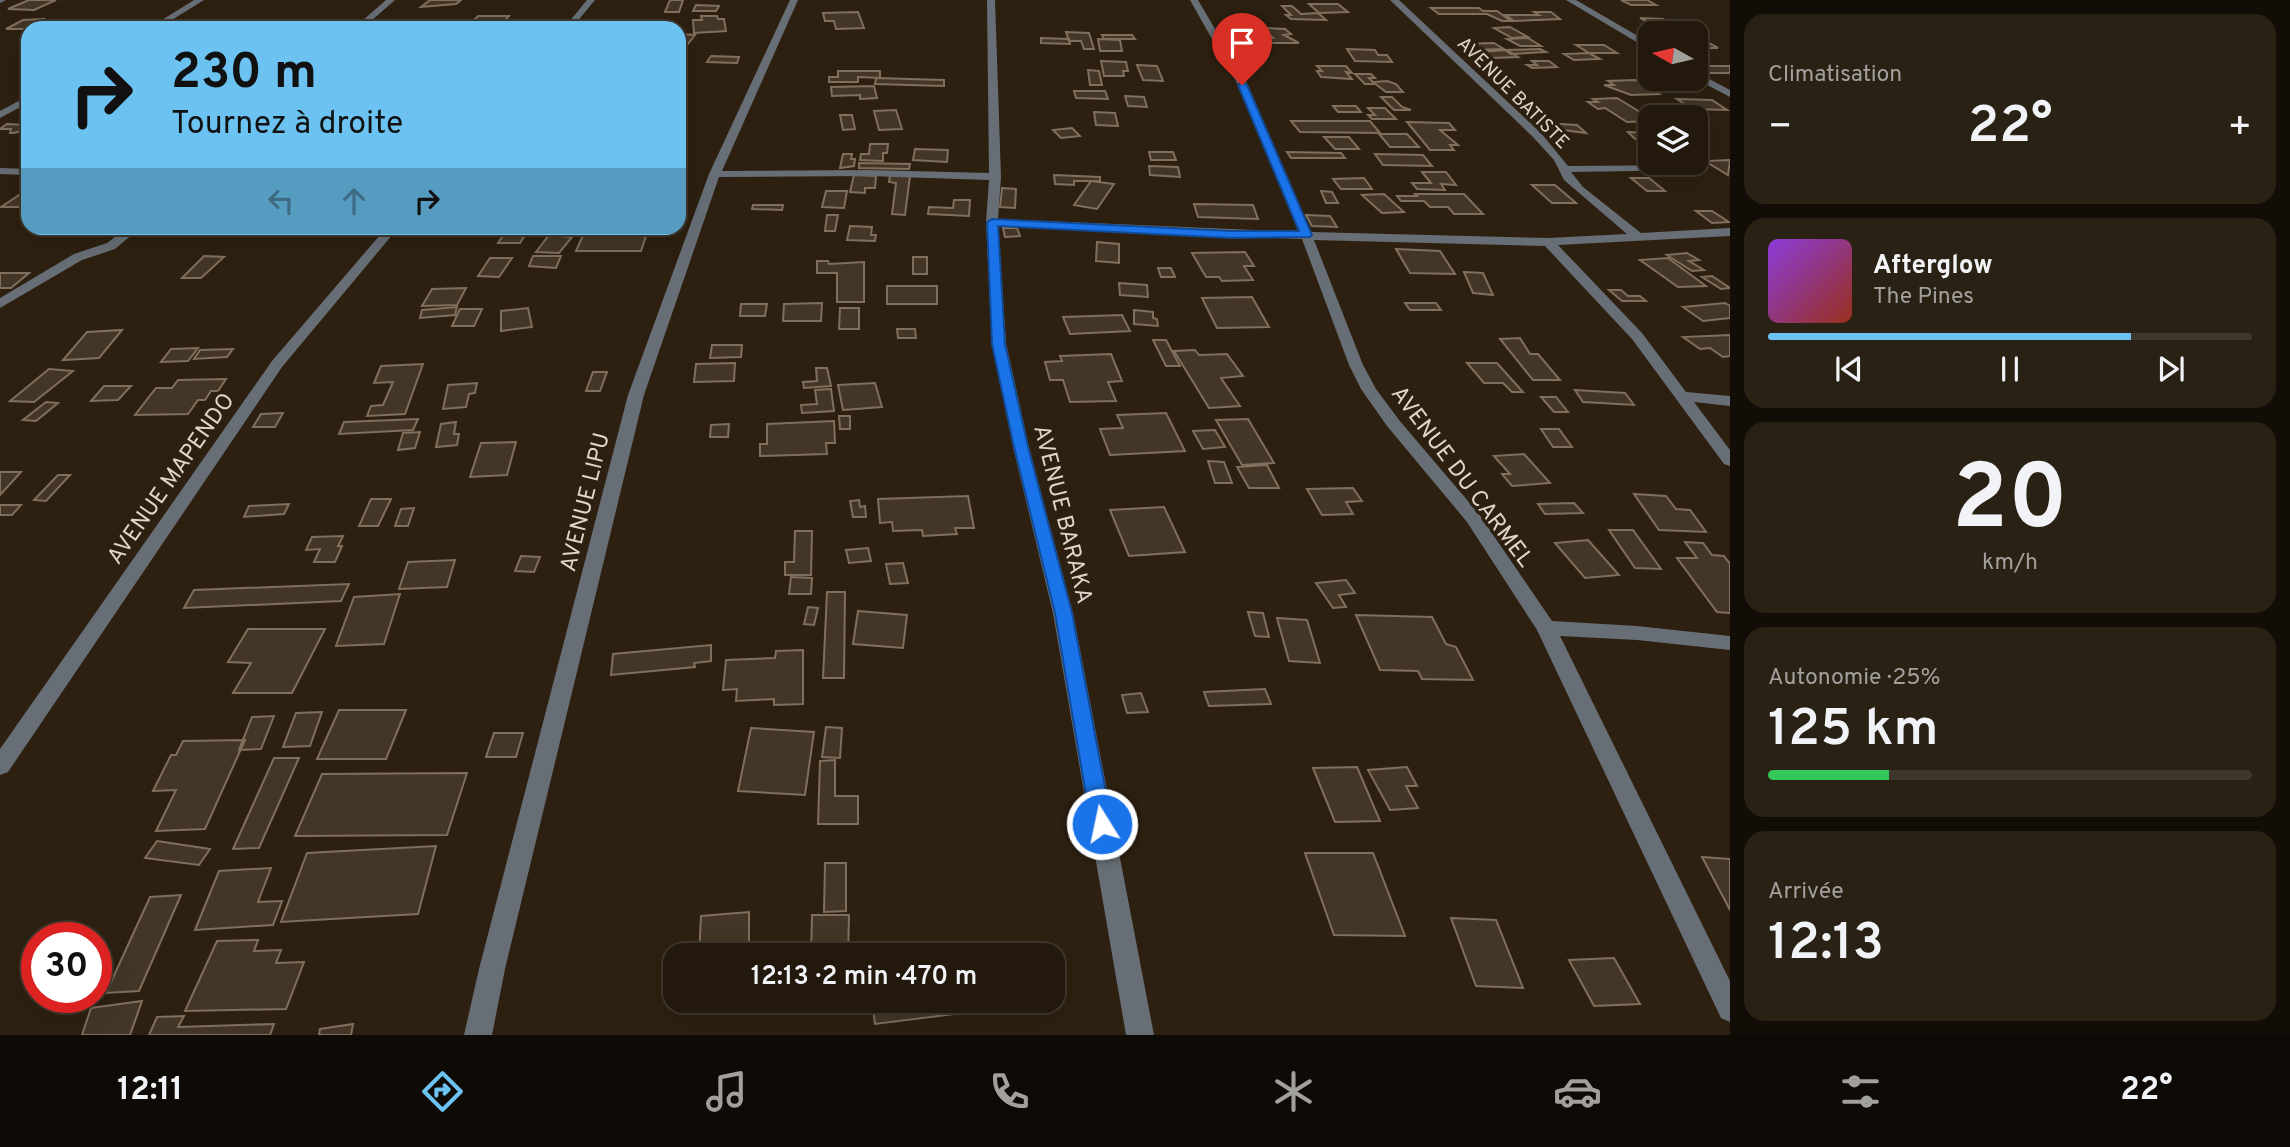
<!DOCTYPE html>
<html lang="fr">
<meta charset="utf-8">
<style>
body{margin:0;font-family:Overpass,sans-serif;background:#2a2115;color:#f1f3f6;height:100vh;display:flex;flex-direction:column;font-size:26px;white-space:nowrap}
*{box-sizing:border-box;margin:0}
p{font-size:23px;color:#a2a09d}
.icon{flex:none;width:38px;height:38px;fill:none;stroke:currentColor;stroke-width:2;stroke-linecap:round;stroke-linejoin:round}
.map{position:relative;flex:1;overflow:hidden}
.side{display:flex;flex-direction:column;gap:14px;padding:14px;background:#130d07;width:560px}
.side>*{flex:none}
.top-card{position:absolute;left:21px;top:21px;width:665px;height:214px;border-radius:21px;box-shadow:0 7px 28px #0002,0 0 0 2px #3f372d;background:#6cc3f2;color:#111;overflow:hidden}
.needle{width:46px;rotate:278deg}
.controls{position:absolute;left:1638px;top:21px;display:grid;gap:14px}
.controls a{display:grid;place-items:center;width:70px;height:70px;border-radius:14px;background:#22180c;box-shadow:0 7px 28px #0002,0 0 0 2px #3f372d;font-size:35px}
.speed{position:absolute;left:21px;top:922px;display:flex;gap:14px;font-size:35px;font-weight:700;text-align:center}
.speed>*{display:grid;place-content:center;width:91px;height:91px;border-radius:50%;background:#22180c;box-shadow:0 7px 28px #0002,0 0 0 2px #3f372d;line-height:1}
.speed .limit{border:10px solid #d22;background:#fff;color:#111}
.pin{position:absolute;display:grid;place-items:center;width:60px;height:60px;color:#fff;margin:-72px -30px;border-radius:50% 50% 50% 0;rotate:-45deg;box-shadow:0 0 7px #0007}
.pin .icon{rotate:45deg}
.me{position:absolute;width:77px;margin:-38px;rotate:350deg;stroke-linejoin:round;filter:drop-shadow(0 0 5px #0008)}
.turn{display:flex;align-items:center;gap:24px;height:147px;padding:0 35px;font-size:32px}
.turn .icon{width:91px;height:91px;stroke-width:2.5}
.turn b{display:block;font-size:49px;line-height:60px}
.lanes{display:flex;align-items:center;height:66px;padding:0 35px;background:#0003;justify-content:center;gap:35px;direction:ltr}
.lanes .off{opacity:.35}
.big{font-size:52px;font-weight:600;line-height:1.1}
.side .tile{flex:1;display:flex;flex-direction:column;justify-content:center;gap:10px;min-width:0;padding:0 24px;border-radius:21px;background:#2a2115}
.side .dial{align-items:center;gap:0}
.dial b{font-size:91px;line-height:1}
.song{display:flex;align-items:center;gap:21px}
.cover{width:84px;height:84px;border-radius:10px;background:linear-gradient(135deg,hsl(270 70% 55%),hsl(10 70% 35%))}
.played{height:7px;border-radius:4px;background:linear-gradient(90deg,#6cc3f2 75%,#3f372d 75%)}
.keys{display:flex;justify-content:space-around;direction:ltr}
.heat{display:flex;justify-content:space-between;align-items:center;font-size:38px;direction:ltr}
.charge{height:10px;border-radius:5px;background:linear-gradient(90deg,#34c759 25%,#3f372d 0)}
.trip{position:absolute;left:663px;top:943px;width:402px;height:70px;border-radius:21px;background:#22180c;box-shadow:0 7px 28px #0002,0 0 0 2px #3f372d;font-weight:600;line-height:70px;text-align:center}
.dock{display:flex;height:112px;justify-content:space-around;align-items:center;background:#0e0a05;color:#a2a09d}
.dock .icon{width:49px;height:49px}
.dock .on{color:#6cc3f2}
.dock b{font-size:32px;color:#f1f3f6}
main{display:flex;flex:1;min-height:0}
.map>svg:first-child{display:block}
.building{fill:#443626;stroke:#7f6f5d;stroke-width:2}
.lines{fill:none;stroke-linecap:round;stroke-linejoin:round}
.minor{fill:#676e75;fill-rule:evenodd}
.route{fill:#1a73e8;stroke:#114b97;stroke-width:2}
.labels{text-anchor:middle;stroke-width:7;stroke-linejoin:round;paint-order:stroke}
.far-street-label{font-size:19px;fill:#ded5cb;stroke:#2d2010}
.street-label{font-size:23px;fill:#ded5cb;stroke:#2d2010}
</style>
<main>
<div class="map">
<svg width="1730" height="1035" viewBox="0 0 1730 1035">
<rect width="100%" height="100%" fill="#2d2010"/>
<!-- building -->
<path class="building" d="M29,0H56L34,10L8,9Z
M430,0H461L456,4L421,7Z
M670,0H683L679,12H665Z
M1621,0H1647L1656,5H1631Z
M1309,4H1338L1348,12L1319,13Z
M696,5L719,6L716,11H693Z
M1282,6H1292L1301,14L1318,13L1326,20L1291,19L1286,15H1291Z
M1431,8H1479L1483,11H1497L1511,21H1502L1487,14H1439Z
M858,12L864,28L836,29L834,21H825L823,13Z
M1534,12H1551L1560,19L1514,21L1506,15H1539Z
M478,16H509L501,25H469Z
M701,16H717L718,19H724L726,31L694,33L693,20H702Z
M1640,18L1663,19L1676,25L1658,27Z
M45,19L28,29H6L23,20Z
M58,20H79L69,25H76L72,28H44Z
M604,20H620L618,23H633L630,28H599Z
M1248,27L1285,29L1291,34L1284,35L1299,43H1263L1258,38H1273L1269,34H1255Z
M1510,27L1528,37L1512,38L1494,28Z
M1066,32L1089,33L1094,49H1084L1081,41H1069Z
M679,34L695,35L683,50H679Z
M1102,35H1132L1135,39H1104Z
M1696,36L1718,48H1696Z
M1041,38L1069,39L1070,44L1041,43Z
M1528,38L1541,46H1520L1507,39Z
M1098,39L1120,40L1122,51H1100Z
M1494,43L1504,49L1470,50L1461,44Z
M1576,45H1604L1617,53H1589Z
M1347,49L1375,50L1378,55H1387L1392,62L1355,61Z
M1540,49L1546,52L1511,54L1505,50Z
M1507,50L1518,57L1490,58L1479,52Z
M1589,53L1600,59L1574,60L1564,54Z
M711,56L739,57L737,63L707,62Z
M1101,61L1126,62L1128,71H1123L1124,76H1104Z
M1532,61H1549L1557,67L1532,68L1527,65H1537Z
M1137,65L1157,66L1163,81L1143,80Z
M1317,66H1346L1352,73L1346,72L1352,79L1321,77L1317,71H1322Z
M1696,66H1730V73H1708Z
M1088,70L1099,71L1102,85H1090Z
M838,71H880V78L858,77V82H829V77H838Z
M1355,74H1371L1375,78H1369L1375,84H1365Z
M876,78L944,80V86L875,84Z
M1635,80L1659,94L1631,95L1604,85H1614L1608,81Z
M1387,81L1396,84L1403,92H1386L1373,82Z
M874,86L877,98L860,99V95L832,96L831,87Z
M1074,91H1105L1108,99L1076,98Z
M1125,96L1144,97L1147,107L1128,106Z
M1381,97H1392L1402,107L1411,110H1394Z
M1617,98L1650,118V121L1627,122L1605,108L1598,109L1588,102H1598L1593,99Z
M1677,99L1712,100L1727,110L1692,109Z
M1333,106H1356L1361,112H1338Z
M1368,108H1385L1396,119H1372L1368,115H1375Z
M896,110L902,129L879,130L874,111Z
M1094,112L1115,113L1118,126L1096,125Z
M840,115H852L855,129L843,130Z
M1291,121H1370L1380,133L1300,132Z
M1407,122L1449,123L1455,130H1440L1458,145H1450L1454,150H1430Z
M1543,123L1577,125L1586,133L1548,128Z
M7,124L28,125V129L14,133H10L11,129H0Z
M1072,128L1080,136L1061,138L1053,130Z
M1628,132L1650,133V144L1635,139Z
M1379,134H1407L1419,147H1390Z
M1324,137H1349L1359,149H1335Z
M870,144H888L887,153H883V161L860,160L861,154H869Z
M915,149L948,150L947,162L913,160Z
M1149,152H1173L1176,160H1151Z
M1287,152L1341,153L1345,158H1291Z
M843,154H852L851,159H855L854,166L840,168Z
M1375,154L1423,155L1432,166L1383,165Z
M1730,160L1728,175L1705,161Z
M859,163L910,164L909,169L859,168Z
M1149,166L1178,167L1180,177L1150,175Z
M1422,172H1446L1456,185L1441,184L1445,190L1417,189L1412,183H1431Z
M854,175L876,176L875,188H865V193L850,192Z
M890,175L910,176L905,215L892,214L896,183L889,182Z
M1054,175L1100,177V181H1074V185L1055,184Z
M1364,178L1372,189H1341L1333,179Z
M1631,178H1649L1665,191H1647Z
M1091,181L1114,184L1097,209L1074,205Z
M1532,185H1555L1576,203H1552Z
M1002,188L1016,189L1015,208L1000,207Z
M28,189V207H1Z
M826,191H847L844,208L822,207Z
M1321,191L1332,192L1338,203H1326Z
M1384,194L1404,212L1382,213L1362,195Z
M1415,194H1464L1483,214H1454L1448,207H1430L1424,201H1401L1397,196H1417Z
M954,200H970L969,216L928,214L929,207L953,208Z
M1194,204L1253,205L1258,219L1198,217Z
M753,205H783L782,210L752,209Z
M1696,211H1712L1729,222L1712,223Z
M827,215H838L835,231H825Z
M1306,215L1330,216L1337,227L1312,226Z
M850,226L872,227L871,235H876L875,241L847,240Z
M299,228H324L319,233L294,232Z
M1003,228H1017L1020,236L1005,237Z
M507,230H528L520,243H498Z
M584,233H647L641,251H576Z
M549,235L572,237L559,253L536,252Z
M1097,242L1119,244V263L1096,261Z
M1396,249L1440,251L1455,274L1410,273Z
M1245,252L1254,266H1244L1253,280L1222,281L1219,277H1206L1192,253Z
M1687,253L1699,260L1689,261L1704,270L1692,271L1667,255Z
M204,256L224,257L201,278H182Z
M533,256H561L556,268L529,266Z
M913,257H927V274H913Z
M490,258H512L499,277L478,276Z
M1668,258L1706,286L1678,287L1640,260Z
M817,261H828L829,264L864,262V302H837V273H817Z
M1158,268H1171L1175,277H1161Z
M1464,272L1483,273L1493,295L1473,293Z
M0,273H29L11,288H0Z
M1712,276L1730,288L1721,289L1702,277Z
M1119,283L1147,285L1148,297L1120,295Z
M887,286H937V304H887Z
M466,288L457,305L422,306L432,289Z
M1609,290H1621L1628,296H1640L1646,301H1622Z
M1252,297L1269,327L1217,328L1202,298Z
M822,303L821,321H783L784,304Z
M1405,303H1436L1441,310H1410Z
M1725,303L1730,306V318L1703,321L1683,307Z
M741,304H767L765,316H740Z
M457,307L455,315L420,318L422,310Z
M528,308L532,327L501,331V311Z
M840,308H859V329H839Z
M460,309H482L474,326H452Z
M1134,310L1153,312V318L1157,319L1158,326L1134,324Z
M1122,315L1130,331L1070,334L1063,317Z
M897,329H915L916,338H898Z
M122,330L99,358L63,360L87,332Z
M1730,335V356L1723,357L1710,348L1700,349L1683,337Z
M1520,338L1530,354H1538L1560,380H1533L1500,339Z
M1153,340H1166L1180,366H1166Z
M712,345H742L741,357L710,358Z
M198,348L188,361L161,362L171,349Z
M233,349L227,357L194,359L200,350Z
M1195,350L1199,355L1227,354L1243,376L1221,378L1240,406L1209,408L1174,351Z
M1111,354L1122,381L1108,382L1116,401L1070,402L1063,380H1050L1045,362L1062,361L1060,356Z
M735,363L734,381L694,382L696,364Z
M1467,363H1497L1523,392H1512L1503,383H1484Z
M423,364L405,414L367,416L371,406L383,405L393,382L374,383L381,366Z
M816,368H827L831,386L804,388L803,382L817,381Z
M49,369L73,371L34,402L10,401Z
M593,372H607L600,391H586Z
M226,379L218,391H211L205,400H198L188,414L135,415L156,388H172L178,380Z
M477,383L475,393L469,394L466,407L443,409L448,385Z
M875,383L882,407L843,410L838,385Z
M104,386H131L118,400L91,401Z
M831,389L834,411L802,413L801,405L817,404L815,390Z
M1575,390L1625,393L1634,405L1583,402Z
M1541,397H1556L1568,412H1554Z
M46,402L58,403L36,421L23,420Z
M283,413L275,427H253L261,414Z
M1166,413L1185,451L1110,455L1100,429L1123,428L1117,415Z
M839,416H850V429H840Z
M418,419L413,430L339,434L344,422Z
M1248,419L1274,463L1242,465L1216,420Z
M834,421L835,443H826L827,454L760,456V444H767V424Z
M456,422L454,434H459L457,445L436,447L441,424Z
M729,424L728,437H710L711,425Z
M1541,429H1559L1572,447H1553Z
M1215,430L1225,447L1203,449L1193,431Z
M420,432L415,448L398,450L403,433Z
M516,442L507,475L470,477L481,443Z
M1524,454L1550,483L1512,486L1502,474H1510L1494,456Z
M1208,461L1224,462L1232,483H1215Z
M1267,465L1279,488H1249L1237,467Z
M0,472H21L0,495Z
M58,475H70L46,501L34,500Z
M1353,488L1362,501L1346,502L1353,514L1322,515L1307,489Z
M1634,494L1666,496L1676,509L1690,510L1706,532L1659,530Z
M968,496L974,528H955L957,534L923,536L922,530L893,531L892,522L880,523L878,499Z
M371,499H391L378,526H359Z
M859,500L860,507L865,506L866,517H853L850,501Z
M1574,503L1583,513L1545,514L1538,504Z
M289,504L284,514L244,517L249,506Z
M0,505H21L12,515H0Z
M1164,507L1185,552L1129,556L1110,510Z
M414,508L408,526H395L401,509Z
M1609,530H1633L1661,569L1635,568Z
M795,531H812L811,575H785V562H794Z
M343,536L338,546H342L335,562H314L320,549L306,550L312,537Z
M1588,540L1619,575L1585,578L1555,543Z
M1685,542L1703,543L1712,555L1724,556L1730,564V613L1717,612L1677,558H1697Z
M868,548L871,561L849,563L846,550Z
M521,556L540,557L534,572L515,571Z
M455,560L447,587L399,589L408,562Z
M903,563L908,583L890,584L886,564Z
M791,577L812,578L811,594H789Z
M1346,580L1355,593L1339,595L1346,607L1333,608L1316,583Z
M349,584L341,601L184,608L194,590Z
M827,592H845L844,678H823Z
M400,594L384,644L336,646L354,597Z
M808,607L818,608L814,625L804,624Z
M858,611L907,615L903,648L853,644Z
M1248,612L1263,613L1269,637L1255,636Z
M1356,615L1432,617L1446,644L1456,647L1473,680L1422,679L1418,671L1380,670Z
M1277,618L1307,620L1320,663L1289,661Z
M248,629H325L292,693H233L251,663L228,662Z
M711,645V661L694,663L695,667L611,675L613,654Z
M803,650V704L774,705V699L736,701L737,689L723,690L726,660L775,658L776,651Z
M1265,689L1271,704L1209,706L1204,692Z
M1141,693L1148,712L1127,713L1122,695Z
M339,710H406L386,759H317Z
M322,712L310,746L283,747L296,713Z
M274,716L261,749L239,750L252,717Z
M826,727L842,728L840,758L822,757Z
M751,728L814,732L805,795L738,791Z
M494,733H523L516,757H486Z
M245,740L205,829L156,831L176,790L153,791L171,755H176L183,741Z
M274,758H299L259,848L233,849Z
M835,760V796H858V824H818L820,761Z
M1357,767L1380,821L1335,822L1313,768Z
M1407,767L1417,786H1406L1418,808L1390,810L1368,770Z
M467,773L447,835L295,836L322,774Z
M157,841L210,849L199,865L145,858Z
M436,846L418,914L281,922L307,853Z
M1305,853H1373L1405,936L1334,935Z
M1702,857L1730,859V910Z
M825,863H846V911L824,912Z
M271,868L258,902L282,901L273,925L195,930L219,871Z
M181,895L139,991L106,993L150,897Z
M749,912V956H699L701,916Z
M812,915H849L848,956H811Z
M1451,918L1496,920L1523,988L1476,986Z
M258,940L254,951L281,950L276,963L304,962L286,1009L185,1011L217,941Z
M1614,958L1640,1004L1594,1006L1569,960Z
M142,1001L130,1035H82L91,1008Z
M872,1001H952L955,1014L875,1024Z
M184,1016L178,1027L274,1024L270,1035H149L157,1017Z
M353,1024L351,1035H319L320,1029Z"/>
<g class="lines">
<!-- minor -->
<path class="minor" d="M0,0H6L0,3Z
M194,0H204L159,28H149Z
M386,0H395L363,28H354Z
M587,0H595L572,28H564Z
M790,0H798L722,171L868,170L989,173L987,0H995L1001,177L998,219L1299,232L1238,85L1190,0H1198L1248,85L1311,232L1548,238L1627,234L1564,180L1554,160L1533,137L1390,0H1399L1541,133L1568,166L1700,165L1702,167L1696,170L1571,172L1583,187L1641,233L1730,228V236L1558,245L1642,333L1686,392L1730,396V406L1694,402L1730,450V466L1724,464L1632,339L1545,246L1314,240L1363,365L1376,389L1399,420L1479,514L1552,621L1637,626L1730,636V650L1637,640L1560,636L1730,981V1022L1721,1018L1537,630L1467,522L1387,426L1361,389L1349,365L1302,239L998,226L1006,343L1029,447L1073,613L1154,1035H1126L1053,613L1013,447L992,343L986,222L989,180L868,176L719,177L644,395L505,969L492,1035H464L479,969L628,395L709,174Z
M1566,0H1576L1650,43V50Z
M1696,72L1730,90V97L1696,79Z
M28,96V103L0,118V111Z
M0,168L28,169V175L0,174Z
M127,228H140L115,249L82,260L0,308V298L74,254L107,243Z
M386,228H398L282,367L8,772L0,775V749L272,361Z"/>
</g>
<!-- route -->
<path class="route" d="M1242,82L1247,85L1312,235L1310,237L1231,238L998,226L1005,344L1028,447L1072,613L1112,824L1109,830L1102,833L1094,830L1091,824L1055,613L1014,447L992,344L987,222L992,219L1231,231H1299L1238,85Z"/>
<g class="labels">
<!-- far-street labels -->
<g class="far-street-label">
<text transform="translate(1514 92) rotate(45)" y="7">AVENUE BATISTE</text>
</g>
<!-- street labels -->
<g class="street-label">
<text transform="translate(1463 476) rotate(53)" y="8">AVENUE DU CARMEL</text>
<text transform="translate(170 478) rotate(-55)" y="8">AVENUE MAPENDO</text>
<text transform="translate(584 502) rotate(-76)" y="8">AVENUE LIPU</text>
<text transform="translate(1064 514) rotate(76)" y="8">AVENUE BARAKA</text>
</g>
</g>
</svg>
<div class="controls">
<a><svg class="needle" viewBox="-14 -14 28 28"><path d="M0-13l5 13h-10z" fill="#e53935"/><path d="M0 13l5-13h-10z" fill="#a2a09d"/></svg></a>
<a><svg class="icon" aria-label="layers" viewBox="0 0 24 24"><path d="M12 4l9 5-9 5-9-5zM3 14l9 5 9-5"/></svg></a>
</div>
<div class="speed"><div class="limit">30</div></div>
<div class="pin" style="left:1242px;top:85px;background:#d93025"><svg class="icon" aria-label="arrive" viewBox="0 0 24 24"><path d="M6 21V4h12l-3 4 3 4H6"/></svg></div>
<svg class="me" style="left:1102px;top:824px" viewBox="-20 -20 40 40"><circle r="17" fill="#1a73e8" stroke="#fff" stroke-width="3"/><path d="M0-11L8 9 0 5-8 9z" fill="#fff"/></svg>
<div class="trip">12:13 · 2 min · 470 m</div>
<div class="top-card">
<div class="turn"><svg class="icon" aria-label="right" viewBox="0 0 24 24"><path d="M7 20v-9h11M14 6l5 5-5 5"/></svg><div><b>230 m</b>Tournez à droite</div></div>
<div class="lanes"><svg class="icon off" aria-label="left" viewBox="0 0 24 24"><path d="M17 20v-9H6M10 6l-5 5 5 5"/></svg><svg class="icon off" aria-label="ahead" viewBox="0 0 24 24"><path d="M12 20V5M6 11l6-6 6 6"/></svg><svg class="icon" aria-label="right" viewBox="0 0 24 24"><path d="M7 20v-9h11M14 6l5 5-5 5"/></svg></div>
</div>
</div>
<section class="side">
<div class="tile"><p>Climatisation</p>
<div class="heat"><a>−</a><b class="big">22°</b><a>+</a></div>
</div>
<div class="tile">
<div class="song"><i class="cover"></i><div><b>Afterglow</b><p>The Pines</p></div></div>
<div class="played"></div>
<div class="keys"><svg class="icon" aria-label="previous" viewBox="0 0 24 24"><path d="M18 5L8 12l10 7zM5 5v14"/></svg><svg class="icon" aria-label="pause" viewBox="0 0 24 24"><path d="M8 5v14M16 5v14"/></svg><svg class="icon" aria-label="next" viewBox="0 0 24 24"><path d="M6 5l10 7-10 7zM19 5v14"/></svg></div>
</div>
<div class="tile dial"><b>20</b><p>km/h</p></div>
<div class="tile"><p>Autonomie · 25%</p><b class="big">125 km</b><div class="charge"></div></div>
<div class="tile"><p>Arrivée</p><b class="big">12:13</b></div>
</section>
</main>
<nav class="dock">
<b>12:11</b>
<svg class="icon on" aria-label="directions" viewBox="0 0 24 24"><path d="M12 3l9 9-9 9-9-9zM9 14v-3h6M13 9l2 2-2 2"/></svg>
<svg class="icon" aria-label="music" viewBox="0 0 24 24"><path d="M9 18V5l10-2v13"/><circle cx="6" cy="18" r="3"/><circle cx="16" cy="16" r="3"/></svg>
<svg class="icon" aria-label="phone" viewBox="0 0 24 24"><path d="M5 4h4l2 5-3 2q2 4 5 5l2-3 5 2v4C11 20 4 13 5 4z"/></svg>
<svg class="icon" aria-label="climate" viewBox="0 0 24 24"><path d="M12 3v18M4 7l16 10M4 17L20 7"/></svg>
<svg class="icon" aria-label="car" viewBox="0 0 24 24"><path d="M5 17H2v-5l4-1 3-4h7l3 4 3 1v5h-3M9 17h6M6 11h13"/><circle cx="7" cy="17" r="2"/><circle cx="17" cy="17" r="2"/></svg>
<svg class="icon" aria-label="filters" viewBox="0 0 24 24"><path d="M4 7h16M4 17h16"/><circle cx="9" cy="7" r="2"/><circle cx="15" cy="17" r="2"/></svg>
<b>22°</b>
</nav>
